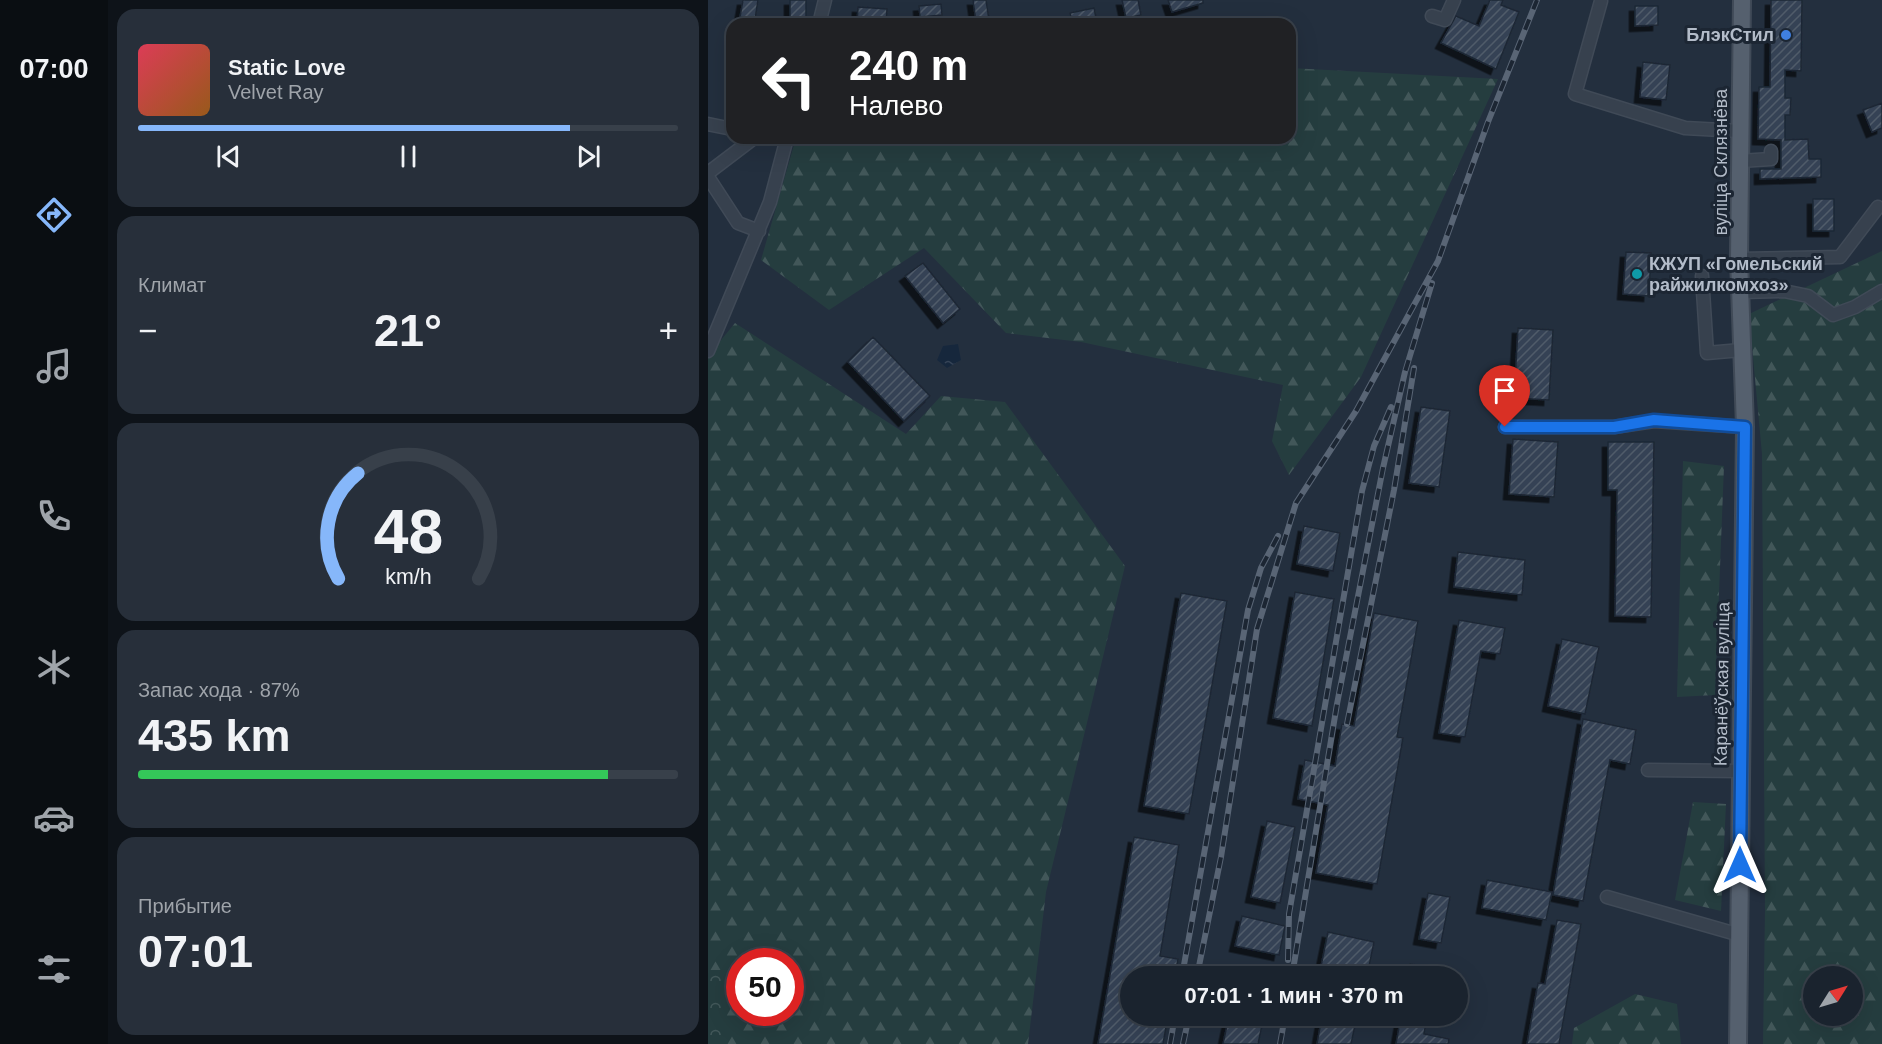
<!DOCTYPE html>
<html lang="ru">
<meta charset="utf-8">
<style>
body{margin:0;font-family:Helvetica,sans-serif;background:#272f3a;color:#f1f3f6;height:100vh;display:flex;flex-direction:column;font-size:22px;white-space:nowrap}
*{box-sizing:border-box;margin:0}
p{font-size:20px;color:#9fa4aa}
.icon{flex:none;width:33px;height:33px;fill:none;stroke:currentColor;stroke-width:2;stroke-linecap:round;stroke-linejoin:round}
.map{position:relative;flex:1;overflow:hidden}
.side{display:flex;flex-direction:column;gap:9px;padding:9px;background:#0e1319;width:600px}
.side>*{flex:none}
.hud{position:absolute;left:18px;top:18px;width:570px;height:126px;border-radius:18px;box-shadow:0 6px 24px #0002,0 0 0 2px #38404a;background:#202124;color:#fff;overflow:hidden}
.needle{width:39px;rotate:53deg}
.buttons{position:absolute;left:1095px;top:966px;display:grid;gap:12px}
.buttons a{display:grid;place-items:center;width:60px;height:60px;border-radius:50%;background:#1a232e;box-shadow:0 6px 24px #0002,0 0 0 2px #38404a;font-size:30px}
.speed{position:absolute;left:18px;top:948px;display:flex;gap:12px;font-size:30px;font-weight:700;text-align:center}
.speed>*{display:grid;place-content:center;width:78px;height:78px;border-radius:50%;background:#1a232e;box-shadow:0 6px 24px #0002,0 0 0 2px #38404a;line-height:1}
.speed .limit{border:9px solid #d22;background:#fff;color:#111}
.pin{position:absolute;display:grid;place-items:center;width:51px;height:51px;color:#fff;margin:-62px -26px;border-radius:50% 50% 50% 0;rotate:-45deg;box-shadow:0 0 6px #0007}
.pin .icon{rotate:45deg}
.me{position:absolute;width:66px;margin:-33px;rotate:0deg;stroke-linejoin:round;filter:drop-shadow(0 0 4px #0008)}
.turn{display:flex;align-items:center;gap:21px;height:126px;padding:0 24px;font-size:27px}
.turn .icon{width:78px;height:78px;stroke-width:2.5}
.turn b{display:block;font-size:42px;line-height:51px}
.big{font-size:45px;font-weight:800;line-height:1.1}
.side .widget{flex:1;display:flex;flex-direction:column;justify-content:center;gap:9px;min-width:0;padding:0 21px;border-radius:18px;background:#272f3a}
.side .dial{align-items:center;gap:0}
.dial svg{height:156px;overflow:visible;fill:none;stroke:#38404a;stroke-width:7;stroke-linecap:round;text-anchor:middle}
.dial text{fill:#f1f3f6;stroke:none}
.song{display:flex;align-items:center;gap:18px}
.cover{width:72px;height:72px;border-radius:9px;background:linear-gradient(135deg,hsl(350 70% 55%),hsl(30 70% 35%))}
.played{height:6px;border-radius:3px;background:linear-gradient(90deg,#86b7fa 80%,#38404a 80%)}
.keys{display:flex;justify-content:space-around;direction:ltr}
.heat{display:flex;justify-content:space-between;align-items:center;font-size:33px;direction:ltr}
.charge{height:9px;border-radius:4px;background:linear-gradient(90deg,#34c759 87%,#38404a 0)}
.trip{position:absolute;left:412px;top:966px;width:348px;height:60px;border-radius:30px;background:#1a232e;box-shadow:0 6px 24px #0002,0 0 0 2px #38404a;font-weight:800;line-height:60px;text-align:center}
main{display:flex;flex:1;min-height:0}
.tabs{display:flex;flex-direction:column;width:108px;justify-content:space-around;align-items:center;background:#0a0e12;color:#9fa4aa}
.tabs .icon{width:42px;height:42px}
.tabs .active{color:#86b7fa}
.tabs b{font-size:27px;color:#f1f3f6}
.map>svg:first-child{display:block}
.forest{fill:url(#forest-firs);fill-rule:evenodd}
.park{fill:url(#park-crowns)}
.water{fill:url(#water-ripples)}
.building{fill:url(#building-hatch);stroke:#1e2835;stroke-width:1.5;filter:url(#shadow)}
.lines{fill:none;stroke-linecap:round;stroke-linejoin:round}
.minor-casing{stroke:#404a57;stroke-width:15}
.major-casing{stroke:#404a57;stroke-width:20}
.minor{stroke:#37414e;stroke-width:12}
.major{stroke:#55606e;stroke-width:16}
.rail-casing{stroke:#596575;stroke-width:6}
.rail{stroke:#1c2633;stroke-width:4;stroke-dasharray:11;stroke-linecap:butt}
.route-casing{stroke:#114b97;stroke-width:15}
.route{stroke:#1a73e8;stroke-width:10}
.shop-dot{fill:#3f7fe0;stroke:#1c2633;stroke-width:2}
.culture-dot{fill:#0f9aa8;stroke:#1c2633;stroke-width:2}
.labels{text-anchor:middle;stroke-width:6;stroke-linejoin:round;paint-order:stroke}
.poi-label{font-size:18px;font-weight:bold;fill:#b3bcc9;stroke:#1c2633;text-anchor:end}
.street-label{font-size:18px;fill:#b3bcc9;stroke:#1c2633}
</style>
<main>
<nav class="tabs">
<b>07:00</b>
<svg class="icon active" aria-label="directions" viewBox="0 0 24 24"><path d="M12 3l9 9-9 9-9-9zM9 14v-3h6M13 9l2 2-2 2"/></svg>
<svg class="icon" aria-label="music" viewBox="0 0 24 24"><path d="M9 18V5l10-2v13"/><circle cx="6" cy="18" r="3"/><circle cx="16" cy="16" r="3"/></svg>
<svg class="icon" aria-label="phone" viewBox="0 0 24 24"><path d="M5 4h4l2 5-3 2q2 4 5 5l2-3 5 2v4C11 20 4 13 5 4z"/></svg>
<svg class="icon" aria-label="climate" viewBox="0 0 24 24"><path d="M12 3v18M4 7l16 10M4 17L20 7"/></svg>
<svg class="icon" aria-label="car" viewBox="0 0 24 24"><path d="M5 17H2v-5l4-1 3-4h7l3 4 3 1v5h-3M9 17h6M6 11h13"/><circle cx="7" cy="17" r="2"/><circle cx="17" cy="17" r="2"/></svg>
<svg class="icon" aria-label="filters" viewBox="0 0 24 24"><path d="M4 7h16M4 17h16"/><circle cx="9" cy="7" r="2"/><circle cx="15" cy="17" r="2"/></svg>
</nav>
<section class="side">
<div class="widget">
<div class="song"><i class="cover"></i><div><b>Static Love</b><p>Velvet Ray</p></div></div>
<div class="played"></div>
<div class="keys"><svg class="icon" aria-label="previous" viewBox="0 0 24 24"><path d="M18 5L8 12l10 7zM5 5v14"/></svg><svg class="icon" aria-label="pause" viewBox="0 0 24 24"><path d="M8 5v14M16 5v14"/></svg><svg class="icon" aria-label="next" viewBox="0 0 24 24"><path d="M6 5l10 7-10 7zM19 5v14"/></svg></div>
</div>
<div class="widget"><p>Климат</p>
<div class="heat"><a>−</a><b class="big">21°</b><a>+</a></div>
</div>
<div class="widget dial"><svg viewBox="0 0 100 80">
<path d="M14 69A42 42 0 1 1 86 69"/>
<path d="M14 69A42 42 0 0 1 24 15" stroke="#86b7fa"/>
<text x="50" y="56" font-size="32" font-weight="700">48</text>
<text x="50" y="72" font-size="11">km/h</text>
</svg></div>
<div class="widget"><p>Запас хода · 87%</p><b class="big">435 km</b><div class="charge"></div></div>
<div class="widget"><p>Прибытие</p><b class="big">07:01</b></div>
</section>
<div class="map">
<svg width="1174" height="1044" viewBox="0 0 1174 1044">
<defs>
<pattern id="forest-firs" width="22" height="20" patternUnits="userSpaceOnUse" patternTransform="scale(1.5)"><rect width="22" height="20" fill="#253d3f"/><path d="M5 1l3.5 6h-7zM16 11l3.5 6h-7z" fill="#425759"/></pattern>
<pattern id="park-crowns" width="20" height="18" patternUnits="userSpaceOnUse" patternTransform="scale(1.5)"><rect width="20" height="18" fill="#253d3f"/><path d="M2 6a3 3 0 1 1 6 0M12 15a3 3 0 1 1 6 0" fill="none" stroke="#425759"/></pattern>
<pattern id="water-ripples" width="26" height="14" patternUnits="userSpaceOnUse" patternTransform="scale(1.5)"><rect width="26" height="14" fill="#16273c"/><path d="M2 4q2-2 4 0t4 0M15 11q2-2 4 0t4 0" fill="none" stroke="#364457"/></pattern>
<pattern id="building-hatch" width="6" height="6" patternUnits="userSpaceOnUse" patternTransform="scale(1.5)"><rect width="6" height="6" fill="#354354"/><path d="M-1 1l2-2M0 6l6-6M5 7l2-2" fill="none" stroke="#505c6b"/></pattern>
<filter id="shadow"><feDropShadow dx="-5.5" dy="5.5" stdDeviation="0" flood-color="#0009"/></filter>
</defs>
<rect width="100%" height="100%" fill="#232f3e"/>
<!-- forest -->
<path class="forest" d="M582,68L790,79L653,377L581,475L564,441L575,385L373,342L298,333L216,248L121,310L53,260L88,138H582Z
M1174,251V1044H1055L1057,910L1054,454L1041,314ZM1106,976H1144V1016H1106Z
M27,323L198,434L233,396L297,402L417,566L338,892L320,1044H0V356ZM32,962H82V1012H32Z
M975,461L1016,466L1007,695L969,697Z
M985,802L1018,804L1013,911L967,900Z
M927,994L969,1004L973,1044H864L866,1028Z"/>
<!-- park -->
<path class="park" d="M0,970H15L14,1044H0Z"/>
<!-- water -->
<path class="water" d="M250,344L253,360L239,368L229,360L235,346Z"/>
<!-- building -->
<path class="building" d="M35,0H50L47,19L32,17Z
M82,0H98V24H82Z
M265,0H278L281,20L268,22Z
M414,0H430L433,15L418,18Z
M460,0H495V3L464,12Z
M782,0H795L793,5L811,12L788,69L733,43L748,16L771,26Z
M1063,0H1094L1093,71L1077,70V98H1083L1082,115H1077V140L1100,139L1101,159H1113V177L1052,179V169H1073V140L1050,139L1051,87H1062Z
M233,4L234,15L212,17L211,6Z
M927,6H950V25L927,26Z
M150,7L179,9L178,24H149Z
M386,8L389,23L365,24L362,13Z
M935,62L962,65L958,100L932,97Z
M1174,103V128L1164,132L1155,110Z
M1105,199H1126V231H1105Z
M918,252L943,253L941,296L915,294Z
M215,263L252,309L235,323L197,276Z
M810,328L845,330L841,400L806,398Z
M165,337L222,396L196,421L140,362Z
M713,407L742,411L731,487L701,483Z
M805,439L850,442L846,497L801,494Z
M900,442H946L943,617L907,616L909,490H900Z
M596,526L632,533L625,571L589,564Z
M750,552L817,560L814,595L746,587Z
M587,592L626,599L604,726L565,718Z
M473,593L519,601L481,814L436,806Z
M666,613L710,621L689,737L695,738L669,884L608,873L620,805L590,799L597,760L627,766L634,724L646,726Z
M751,620L797,628L792,654L773,651L757,737L731,733Z
M854,639L891,647L877,714L840,706Z
M875,719L928,730L922,764L902,760L875,901L845,895Z
M559,821L587,827L572,903L543,897Z
M426,837L471,845L452,956L470,959L467,976H423V1016H460L455,1044H390Z
M779,880L844,892L838,920L774,908Z
M720,893L742,897L733,943L711,939Z
M534,916L577,926L571,955L527,946Z
M849,920L873,924L851,1044H819L830,983L837,984Z
M620,932L666,942L659,976H611Z
M702,964L744,971V976H700Z
M521,1016H556L550,1044H515Z
M614,1016H649L643,1044H609Z
M693,1016H719L716,1034L741,1039L740,1044H688Z"/>
<g class="lines">
<!-- minor casing -->
<g class="minor-casing">
<path id="minor" d="M893,1L867,94L977,128L1032,131
M724,16L737,20L746,0
M111,24L117,0
M0,124L24,129
M1032,161L1063,159V151
M0,173L46,138
M0,177L30,223L51,231
M1031,259L1132,257L1170,207
M994,276L999,353L1033,350
M1032,292L1076,291L1100,296L1125,315L1147,307L1174,291
M0,351L62,202L79,138
M797,427H906L946,421L1037,427
M940,770L1032,771
M899,897L1032,935"/>
</g>
<!-- major casing -->
<g class="major-casing">
<path id="major" d="M1030,1044L1037,427L1031,259L1034,0"/>
</g>
<!-- minor -->
<use href="#minor" class="minor"/>
<!-- major -->
<use href="#major" class="major"/>
<!-- rail casing -->
<g class="rail-casing">
<path id="rail" d="M639,724L686,490L706,368
M580,960L581,914L654,491L666,446L683,407
M474,976L540,610L553,568L570,536
M489,976L513,857L549,629L588,503L648,411L730,261L780,122L829,0
M584,976L629,704L675,468L697,372L724,283
M462,1044L467,1016
M475,1044L481,1016
M572,1044L577,1016"/>
</g>
<!-- rail -->
<use href="#rail" class="rail"/>
</g>
<g class="lines">
<!-- route casing -->
<g class="route-casing">
<path id="route" d="M797,427H906L946,420L1037,427L1032,865"/>
</g>
<!-- route -->
<use href="#route" class="route"/>
</g>
<!-- markers -->
<circle class="shop-dot" cx="1078" cy="35" r="6"/>
<circle class="culture-dot" cx="929" cy="274" r="6"/>
<g class="labels">
<!-- poi labels -->
<g class="poi-label">
<text x="1066" y="41">БлэкСтил</text>
<text x="941" y="270" text-anchor="start">КЖУП «Гомельский<tspan x="941" dy="21">райжилкомхоз»</tspan></text>
</g>
<!-- street labels -->
<g class="street-label">
<text transform="translate(1013 162) rotate(-90)" y="6">вуліца Склязнёва</text>
<text transform="translate(1014 684) rotate(-89)" y="6">Каранёўская вуліца</text>
</g>
</g>
</svg>
<div class="buttons">
<a><svg class="needle" viewBox="-14 -14 28 28"><path d="M0-13l5 13h-10z" fill="#e53935"/><path d="M0 13l5-13h-10z" fill="#9fa4aa"/></svg></a>
</div>
<div class="speed"><div class="limit">50</div></div>
<div class="pin" style="left:797px;top:427px;background:#d93025"><svg class="icon" aria-label="arrive" viewBox="0 0 24 24"><path d="M6 21V4h12l-3 4 3 4H6"/></svg></div>
<svg class="me" style="left:1032px;top:865px" viewBox="-20 -20 40 40"><path d="M0-17L14 15 0 8-14 15z" fill="#1a73e8" stroke="#fff" stroke-width="4"/></svg>
<div class="trip">07:01 · 1 мин · 370 m</div>
<div class="hud">
<div class="turn"><svg class="icon" aria-label="left" viewBox="0 0 24 24"><path d="M17 20v-9H6M10 6l-5 5 5 5"/></svg><div><b>240 m</b>Налево</div></div>
</div>
</div>
</main>
